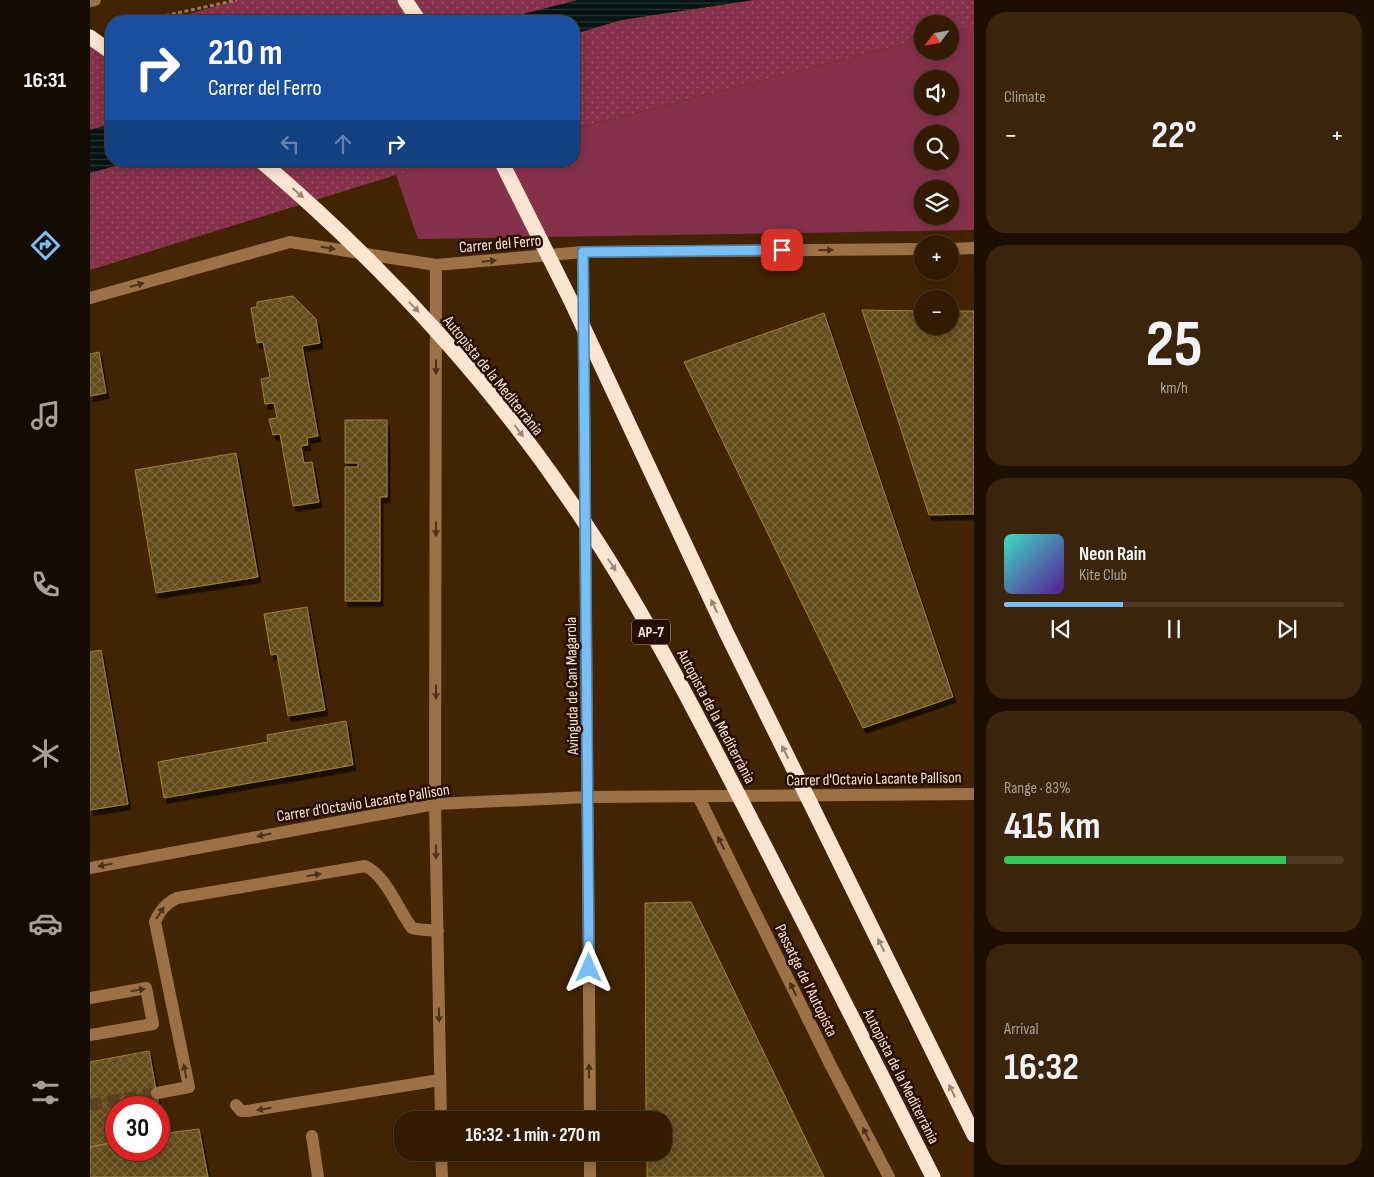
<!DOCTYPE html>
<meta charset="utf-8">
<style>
body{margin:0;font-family:"Sofia Sans Condensed",sans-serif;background:#3a240c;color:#f1f3f6;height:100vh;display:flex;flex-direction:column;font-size:19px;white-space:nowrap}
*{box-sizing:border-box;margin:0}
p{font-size:16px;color:#a8a199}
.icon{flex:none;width:28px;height:28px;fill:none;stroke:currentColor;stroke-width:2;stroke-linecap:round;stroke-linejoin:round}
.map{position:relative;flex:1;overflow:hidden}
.drawer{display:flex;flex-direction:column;gap:12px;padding:12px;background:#1c0f01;width:400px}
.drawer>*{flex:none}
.banner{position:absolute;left:15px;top:15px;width:475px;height:152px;border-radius:20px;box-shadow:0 2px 12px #0003,0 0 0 1px #4d3924;background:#1a4fa0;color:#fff;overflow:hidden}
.needle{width:32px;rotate:239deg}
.fabs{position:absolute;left:824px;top:15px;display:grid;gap:10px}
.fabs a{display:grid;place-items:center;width:45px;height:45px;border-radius:50%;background:#321b02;box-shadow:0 2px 12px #0003,0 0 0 1px #4d3924;font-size:25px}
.speed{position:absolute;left:15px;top:1096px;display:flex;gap:10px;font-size:25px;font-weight:700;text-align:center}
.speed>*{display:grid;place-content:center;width:65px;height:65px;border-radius:50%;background:#321b02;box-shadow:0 2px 12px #0003,0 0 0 1px #4d3924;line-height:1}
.speed .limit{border:8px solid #d22;background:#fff;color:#111}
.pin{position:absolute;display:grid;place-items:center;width:42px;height:42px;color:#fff;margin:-21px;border-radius:10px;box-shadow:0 2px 8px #0006}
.me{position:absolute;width:55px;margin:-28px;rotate:0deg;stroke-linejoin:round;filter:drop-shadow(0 0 4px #0008)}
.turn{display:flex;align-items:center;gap:18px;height:105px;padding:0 20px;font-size:22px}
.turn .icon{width:65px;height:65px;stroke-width:2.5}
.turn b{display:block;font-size:35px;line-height:42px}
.lanes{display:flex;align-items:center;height:48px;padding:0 20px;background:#0003;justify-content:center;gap:25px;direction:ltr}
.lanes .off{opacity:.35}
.big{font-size:38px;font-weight:700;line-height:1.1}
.drawer .tile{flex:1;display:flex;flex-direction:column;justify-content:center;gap:8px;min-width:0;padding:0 18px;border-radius:20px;background:#3a240c}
.drawer .dial{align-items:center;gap:0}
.dial b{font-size:65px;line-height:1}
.song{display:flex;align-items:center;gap:15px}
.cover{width:60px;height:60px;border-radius:8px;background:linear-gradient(135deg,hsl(170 70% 55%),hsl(270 70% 35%))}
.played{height:5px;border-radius:2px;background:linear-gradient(90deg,#78bff8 35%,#4d3924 35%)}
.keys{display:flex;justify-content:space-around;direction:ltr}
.heat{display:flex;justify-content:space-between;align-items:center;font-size:28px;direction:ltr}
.charge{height:8px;border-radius:4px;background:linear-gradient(90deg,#34c759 83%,#4d3924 0)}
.trip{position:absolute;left:304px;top:1111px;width:278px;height:50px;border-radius:20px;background:#321b02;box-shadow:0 2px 12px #0003,0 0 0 1px #4d3924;font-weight:700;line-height:50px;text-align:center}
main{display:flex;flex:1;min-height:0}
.dock{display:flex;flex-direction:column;width:90px;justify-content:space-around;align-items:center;background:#140b01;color:#a8a199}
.dock .icon{width:35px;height:35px}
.dock .current{color:#78bff8}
.dock b{font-size:22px;color:#f1f3f6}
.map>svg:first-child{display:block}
.grass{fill:url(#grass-dots)}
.garden{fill:#86314c;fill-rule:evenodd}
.water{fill:url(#water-rules)}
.building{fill:url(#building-cross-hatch);stroke:#a48030;filter:url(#shadow)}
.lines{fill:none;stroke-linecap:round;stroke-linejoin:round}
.minor-tunnel{stroke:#5e4121;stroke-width:12;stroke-dasharray:12 6;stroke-linecap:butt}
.path{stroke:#967a5e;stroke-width:3;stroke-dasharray:4 2.5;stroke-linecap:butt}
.minor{stroke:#9d7146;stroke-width:12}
.highway{stroke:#fbe5d1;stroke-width:15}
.oneway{fill:#9b8473}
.oneway2{fill:#4f3118}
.route-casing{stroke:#4e7ca1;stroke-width:12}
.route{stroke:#78bff8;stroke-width:9}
.labels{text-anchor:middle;stroke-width:5;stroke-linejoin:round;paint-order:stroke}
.shield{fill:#250e00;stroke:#bca38f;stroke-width:1}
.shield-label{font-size:15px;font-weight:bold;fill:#fde3cc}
.street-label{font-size:16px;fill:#fde3cc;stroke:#250e00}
</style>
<main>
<nav class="dock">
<b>16:31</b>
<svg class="icon current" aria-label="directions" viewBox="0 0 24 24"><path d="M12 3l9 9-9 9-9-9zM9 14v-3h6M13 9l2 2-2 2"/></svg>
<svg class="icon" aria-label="music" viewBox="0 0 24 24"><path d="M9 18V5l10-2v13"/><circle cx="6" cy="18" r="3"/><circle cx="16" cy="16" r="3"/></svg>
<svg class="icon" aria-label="phone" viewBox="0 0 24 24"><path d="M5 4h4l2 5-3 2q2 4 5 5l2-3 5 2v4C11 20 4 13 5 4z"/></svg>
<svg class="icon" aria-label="climate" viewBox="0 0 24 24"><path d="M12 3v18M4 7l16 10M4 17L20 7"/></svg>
<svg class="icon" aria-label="car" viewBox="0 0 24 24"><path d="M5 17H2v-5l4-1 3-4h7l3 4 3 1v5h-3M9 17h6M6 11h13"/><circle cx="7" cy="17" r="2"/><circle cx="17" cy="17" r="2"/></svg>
<svg class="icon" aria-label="filters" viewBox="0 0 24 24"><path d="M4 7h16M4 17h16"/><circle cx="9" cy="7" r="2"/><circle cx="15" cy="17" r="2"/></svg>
</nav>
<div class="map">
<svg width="884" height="1177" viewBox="0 0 884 1177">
<defs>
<pattern id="grass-dots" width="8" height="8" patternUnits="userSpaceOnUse" patternTransform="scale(1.25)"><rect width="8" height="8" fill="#86314c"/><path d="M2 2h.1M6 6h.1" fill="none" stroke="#984f65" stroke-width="1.8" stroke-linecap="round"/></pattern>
<pattern id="water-rules" width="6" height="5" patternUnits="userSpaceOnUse" patternTransform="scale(1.25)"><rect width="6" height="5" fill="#041412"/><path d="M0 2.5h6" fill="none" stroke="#2a3633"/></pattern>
<pattern id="building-cross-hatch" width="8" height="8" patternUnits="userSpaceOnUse" patternTransform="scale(1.25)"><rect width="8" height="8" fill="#634c1b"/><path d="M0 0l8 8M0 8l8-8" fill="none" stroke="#7a663b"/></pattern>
<filter id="shadow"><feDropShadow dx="3" dy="5.5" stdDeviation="0" flood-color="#0009"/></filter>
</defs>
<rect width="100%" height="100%" fill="#422403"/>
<!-- grass -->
<path class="grass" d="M146,0H488L406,21H76Z
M663,0H884V26L860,32V24H832V39L484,129V34L531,20Z
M21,38V124L0,130V44Z
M42,161H359L306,175L0,270V173Z"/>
<!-- garden -->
<path class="garden" d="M884,26V230L328,239L306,175L359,161H484V129L832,39V51H860V32ZM832,79H860V106H832ZM832,134H860V161H832ZM832,189H860V216H832Z"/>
<!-- water -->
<path class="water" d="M488,0H663L531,20L484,34V21H406Z
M21,124V161H42L0,173V130Z"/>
<!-- building -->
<path class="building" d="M203,296L226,319L230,343L212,346L228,436L217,438L218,445L211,446L214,463L222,462L229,502L203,506L190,434L183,435L179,419L187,418L184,403L175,404L171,379L180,377L173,342L167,343L161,308L167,307V302Z
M772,310L832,311V326H860V311H884V514L839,515Z
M734,313L863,697L773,728L594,362Z
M9,352L16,393L0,396V354Z
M255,420H297V497H290V601H255V467H268V463H255Z
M146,453L168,577L66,593L45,470Z
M217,607L235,710L198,716L187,654L181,655L174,614Z
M11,650L38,804L0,810V652Z
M256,721L263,765L74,798L68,762L178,742L177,735Z
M601,902L734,1177H557V1152H572V1120H556L555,903Z
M59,1051L74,1133L69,1134V1108H26V1142L0,1147V1062Z
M109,1129L118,1177H0V1147L26,1142V1150H69V1134Z"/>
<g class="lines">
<!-- minor-tunnel -->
<path class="minor-tunnel" d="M0,1105L67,1093"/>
<!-- path -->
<path class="path" d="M50,21L147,0"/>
<!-- minor -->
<path class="minor" d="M0,1L5,0
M860,249L884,248
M493,252L500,1120
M346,265L345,804L351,1120
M0,298L200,242L346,265L493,252L832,249
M608,796L742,1068L799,1177
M0,868L345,804L498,797L884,794
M0,998L56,988L63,1024L0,1035
M67,1093L99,1087L65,922C70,910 76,903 87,898L275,866C296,875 308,910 322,928L326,929L348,931
M146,1105L151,1111H157L350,1080
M222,1136L228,1177
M351,1152L352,1177
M500,1152V1177"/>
<!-- highway -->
<path class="highway" d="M315,0L329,21
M0,37L21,52
M171,161C287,260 392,372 478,498C551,603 608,717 667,831C726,946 785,1062 843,1177
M411,161L482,303L637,634L884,1135"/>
</g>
<!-- one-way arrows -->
<defs><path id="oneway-solid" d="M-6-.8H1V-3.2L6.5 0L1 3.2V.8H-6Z" transform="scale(1.25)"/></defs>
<g class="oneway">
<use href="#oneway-solid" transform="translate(208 193) rotate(41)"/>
<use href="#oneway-solid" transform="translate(324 307) rotate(46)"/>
<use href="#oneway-solid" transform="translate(429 431) rotate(53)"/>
<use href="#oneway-solid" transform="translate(522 565) rotate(57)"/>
<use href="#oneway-solid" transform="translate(624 606) rotate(-115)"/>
<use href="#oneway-solid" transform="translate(695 752) rotate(-116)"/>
<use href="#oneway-solid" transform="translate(791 945) rotate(-116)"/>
<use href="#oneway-solid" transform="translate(862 1091) rotate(-116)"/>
</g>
<g class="oneway2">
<use href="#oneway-solid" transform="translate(238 248) rotate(9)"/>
<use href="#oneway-solid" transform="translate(736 250)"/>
<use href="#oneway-solid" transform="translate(399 261) rotate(-5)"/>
<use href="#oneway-solid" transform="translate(47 285) rotate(-16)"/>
<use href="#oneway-solid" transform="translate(346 367) rotate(90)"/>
<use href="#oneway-solid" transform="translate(346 529) rotate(90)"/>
<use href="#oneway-solid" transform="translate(346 692) rotate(90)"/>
<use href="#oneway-solid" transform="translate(174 835) rotate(169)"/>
<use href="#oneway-solid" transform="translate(631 843) rotate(-116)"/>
<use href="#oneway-solid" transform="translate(346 852) rotate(89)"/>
<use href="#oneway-solid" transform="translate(15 865) rotate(169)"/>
<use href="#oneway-solid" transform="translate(224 875) rotate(-9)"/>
<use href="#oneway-solid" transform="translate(70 913) rotate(-57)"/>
<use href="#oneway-solid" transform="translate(703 989) rotate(-116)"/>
<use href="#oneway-solid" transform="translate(48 990) rotate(-9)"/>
<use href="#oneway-solid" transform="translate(349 1015) rotate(89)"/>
<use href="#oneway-solid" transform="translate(95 1071) rotate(-101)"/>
<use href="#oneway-solid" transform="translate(499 1071) rotate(-90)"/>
<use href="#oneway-solid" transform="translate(174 1109) rotate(171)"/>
<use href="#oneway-solid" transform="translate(776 1134) rotate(-117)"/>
</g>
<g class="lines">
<!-- route casing -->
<g class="route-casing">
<path id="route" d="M499,968L493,252L692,250"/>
</g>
<!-- route -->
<use href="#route" class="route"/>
</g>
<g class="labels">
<!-- shield labels -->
<rect class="shield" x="542" y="619.5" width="38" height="25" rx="4"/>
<g class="shield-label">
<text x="561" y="637">AP-7</text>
</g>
<!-- street labels -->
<g class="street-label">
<text transform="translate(410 243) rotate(-5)" y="6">Carrer del Ferro</text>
<text transform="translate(404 375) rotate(51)" y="6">Autopista de la Mediterrània</text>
<text transform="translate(481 686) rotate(-91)" y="6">Avinguda de Can Magarola</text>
<text transform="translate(627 716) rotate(62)" y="6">Autopista de la Mediterrània</text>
<text transform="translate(784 778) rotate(-1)" y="6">Carrer d'Octavio Lacante Pallison</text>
<text transform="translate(273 802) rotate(-9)" y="6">Carrer d'Octavio Lacante Pallison</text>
<text transform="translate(717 980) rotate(64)" y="6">Passatge de l'Autopista</text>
<text transform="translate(812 1076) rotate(63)" y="6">Autopista de la Mediterrània</text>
</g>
</g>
</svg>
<div class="fabs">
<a><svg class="needle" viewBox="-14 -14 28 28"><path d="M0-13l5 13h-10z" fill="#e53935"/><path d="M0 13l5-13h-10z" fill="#a8a199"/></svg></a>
<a><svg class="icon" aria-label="sound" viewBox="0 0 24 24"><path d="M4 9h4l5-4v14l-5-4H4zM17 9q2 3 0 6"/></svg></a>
<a><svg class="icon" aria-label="search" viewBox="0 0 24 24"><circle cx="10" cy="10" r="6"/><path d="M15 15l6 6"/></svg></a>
<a><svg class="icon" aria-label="layers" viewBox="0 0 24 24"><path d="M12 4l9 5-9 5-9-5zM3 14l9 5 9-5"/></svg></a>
<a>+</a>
<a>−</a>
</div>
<div class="speed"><div class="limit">30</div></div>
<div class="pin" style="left:692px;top:250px;background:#d93025"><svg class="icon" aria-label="arrive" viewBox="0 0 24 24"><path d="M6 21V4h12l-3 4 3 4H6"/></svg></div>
<svg class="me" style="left:499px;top:968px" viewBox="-20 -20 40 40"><path d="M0-17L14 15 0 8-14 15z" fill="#78bff8" stroke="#fff" stroke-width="4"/></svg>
<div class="trip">16:32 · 1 min · 270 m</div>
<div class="banner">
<div class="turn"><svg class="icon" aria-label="right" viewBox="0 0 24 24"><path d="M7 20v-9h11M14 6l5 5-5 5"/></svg><div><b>210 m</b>Carrer del Ferro</div></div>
<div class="lanes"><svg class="icon off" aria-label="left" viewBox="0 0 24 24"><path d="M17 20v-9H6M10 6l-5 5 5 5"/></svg><svg class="icon off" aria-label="ahead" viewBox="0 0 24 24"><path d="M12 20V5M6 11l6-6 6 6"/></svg><svg class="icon" aria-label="right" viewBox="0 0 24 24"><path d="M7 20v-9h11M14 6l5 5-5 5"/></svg></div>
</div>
</div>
<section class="drawer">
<div class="tile"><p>Climate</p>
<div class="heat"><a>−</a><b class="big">22°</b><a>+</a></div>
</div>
<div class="tile dial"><b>25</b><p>km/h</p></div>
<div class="tile">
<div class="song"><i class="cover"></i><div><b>Neon Rain</b><p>Kite Club</p></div></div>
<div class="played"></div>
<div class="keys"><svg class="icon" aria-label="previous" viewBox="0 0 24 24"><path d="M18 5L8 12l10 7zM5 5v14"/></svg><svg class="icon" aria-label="pause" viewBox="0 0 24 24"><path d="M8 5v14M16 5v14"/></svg><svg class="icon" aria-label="next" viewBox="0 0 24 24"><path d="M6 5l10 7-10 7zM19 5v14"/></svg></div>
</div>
<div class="tile"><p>Range · 83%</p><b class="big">415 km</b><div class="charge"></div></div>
<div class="tile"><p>Arrival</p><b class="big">16:32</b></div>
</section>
</main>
